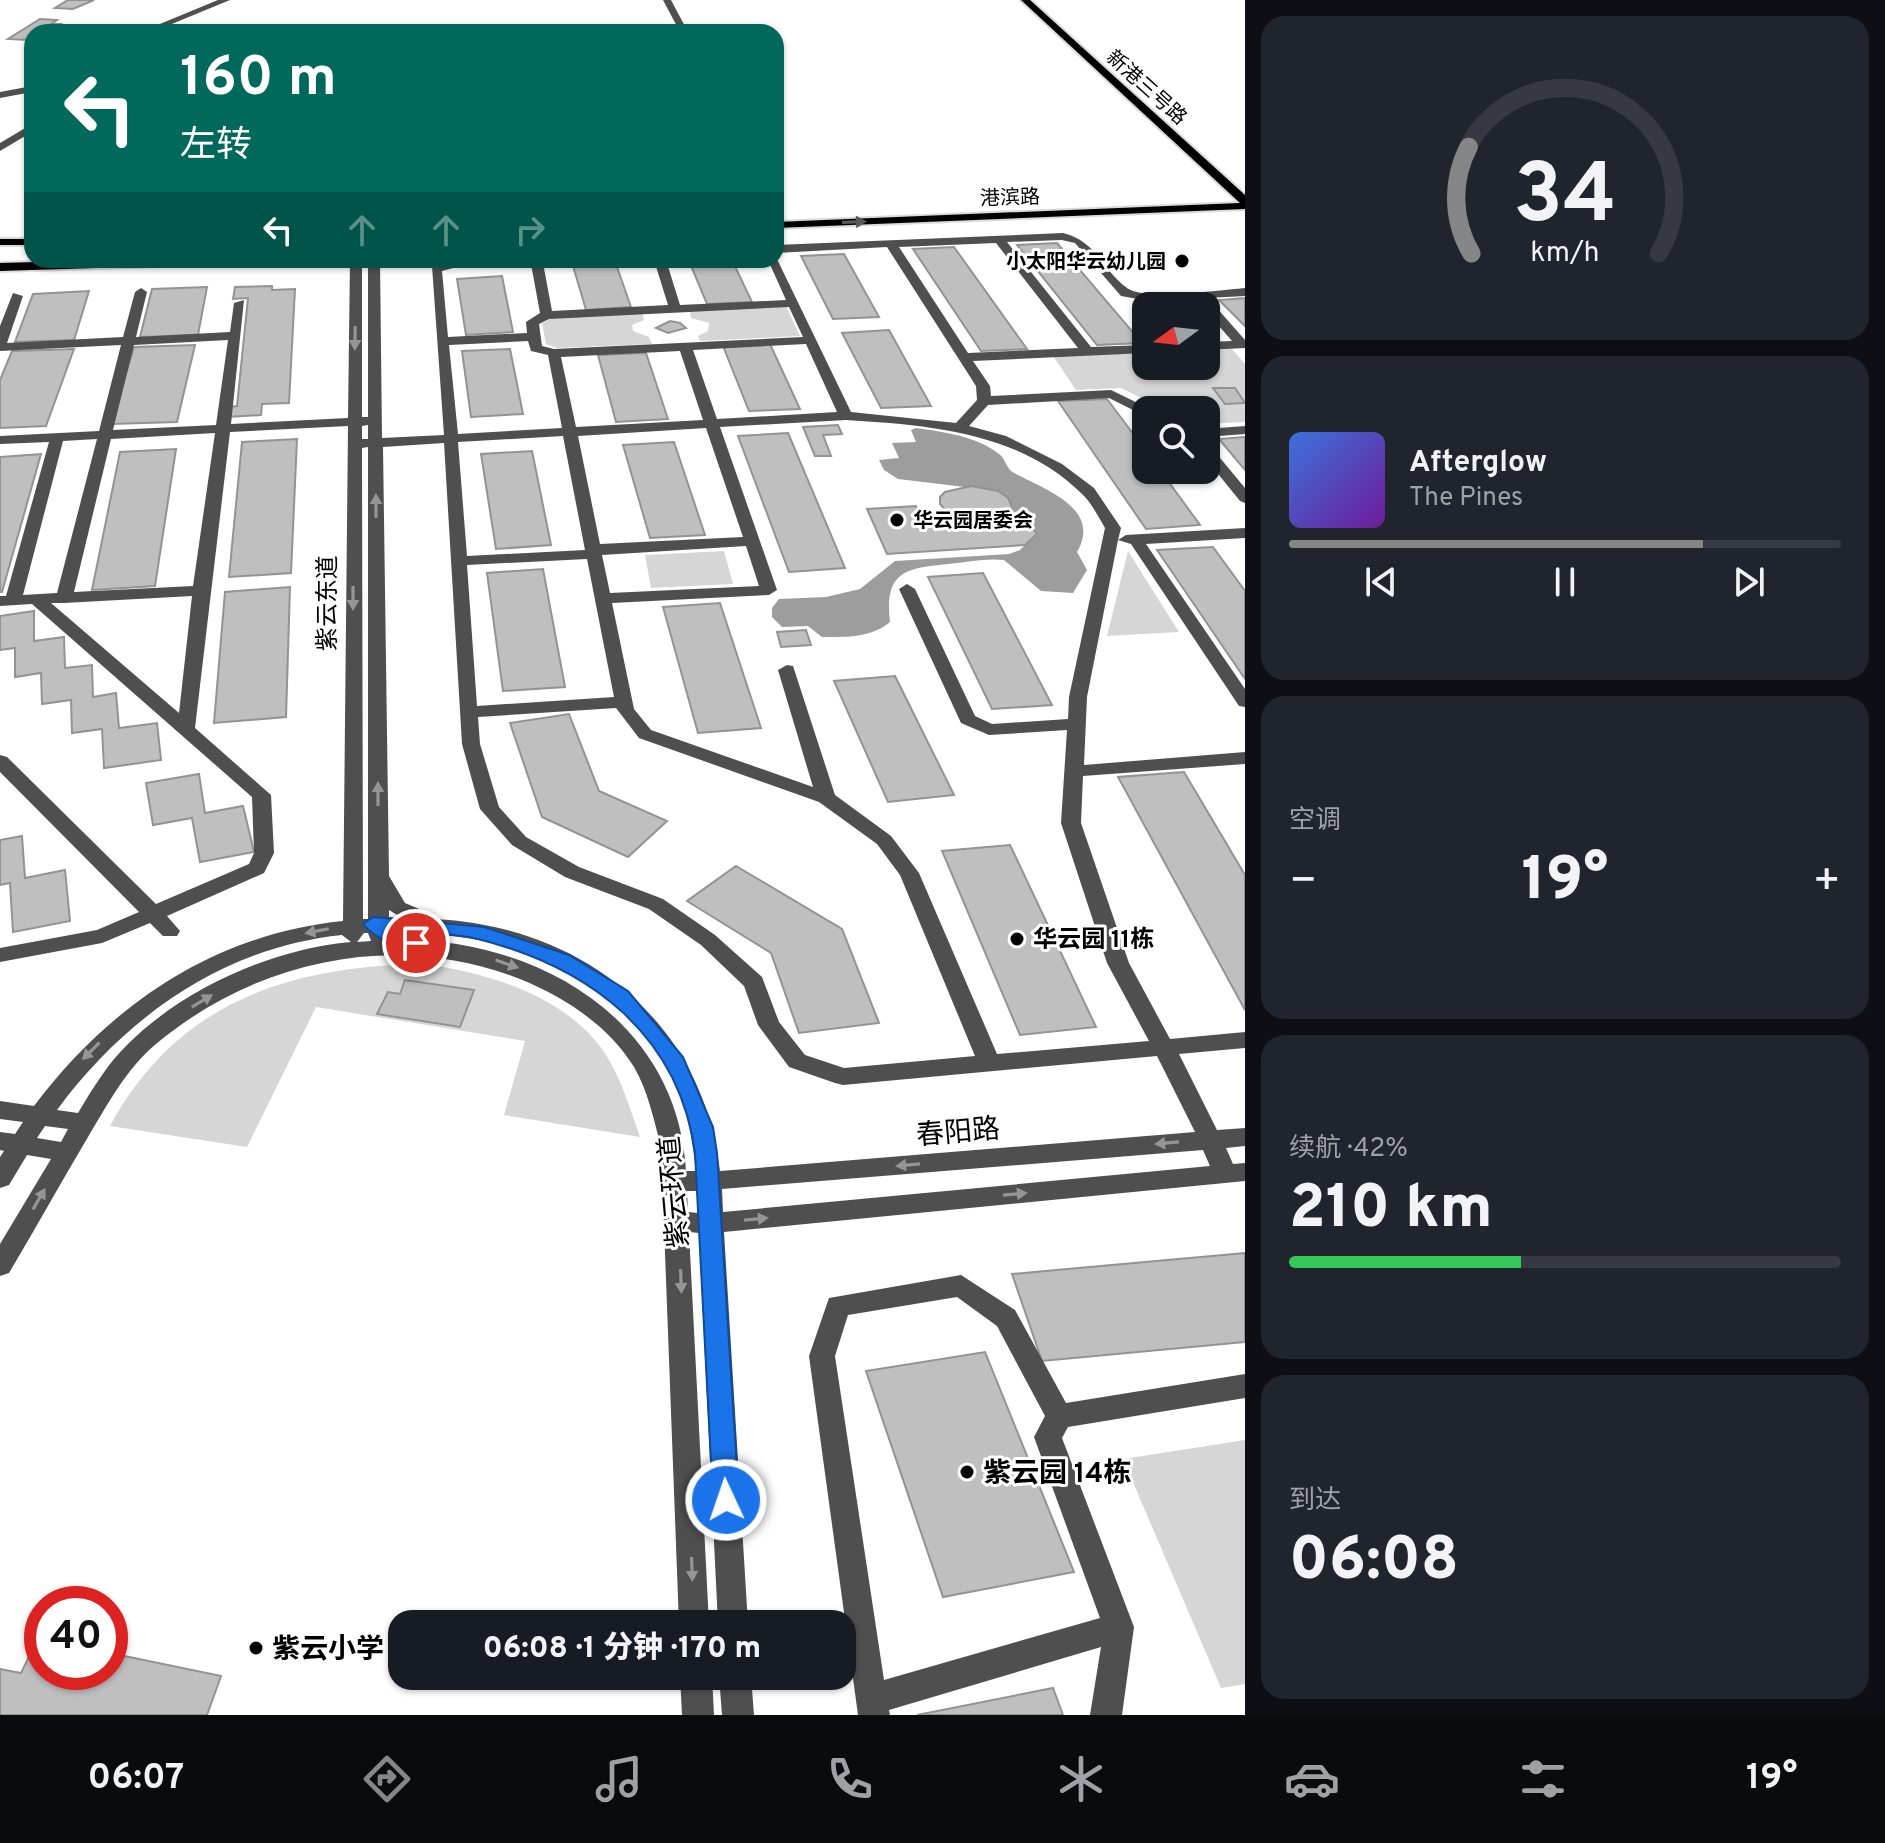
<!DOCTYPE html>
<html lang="zh">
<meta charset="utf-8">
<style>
body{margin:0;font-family:Overpass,"Noto Sans SC",sans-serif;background:#20242c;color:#f1f3f6;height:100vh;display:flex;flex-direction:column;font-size:30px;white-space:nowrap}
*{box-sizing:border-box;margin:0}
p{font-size:26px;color:#9ea1a6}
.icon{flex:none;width:44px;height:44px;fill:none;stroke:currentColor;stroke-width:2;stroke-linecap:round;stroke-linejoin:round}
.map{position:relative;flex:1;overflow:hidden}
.side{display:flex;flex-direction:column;gap:16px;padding:16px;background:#0d0f14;width:640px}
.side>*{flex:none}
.top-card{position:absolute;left:24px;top:24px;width:760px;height:244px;border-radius:24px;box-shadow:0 2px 6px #0004;background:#00695c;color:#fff;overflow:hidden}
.needle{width:52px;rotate:255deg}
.fabs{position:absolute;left:1132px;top:292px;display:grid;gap:16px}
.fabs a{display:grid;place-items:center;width:88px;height:88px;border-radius:16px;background:#171b24;box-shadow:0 2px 6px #0004;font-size:40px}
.speed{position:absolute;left:24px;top:1586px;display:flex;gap:16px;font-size:40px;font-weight:700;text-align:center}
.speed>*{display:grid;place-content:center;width:104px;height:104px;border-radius:50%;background:#171b24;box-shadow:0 2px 6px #0004;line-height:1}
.speed .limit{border:12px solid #d22;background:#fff;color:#111}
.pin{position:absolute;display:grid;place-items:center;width:68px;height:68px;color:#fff;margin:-34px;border:4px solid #fff;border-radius:50%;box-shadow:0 2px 8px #0007}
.me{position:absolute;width:88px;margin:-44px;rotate:357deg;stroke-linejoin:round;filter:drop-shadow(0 0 6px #0008)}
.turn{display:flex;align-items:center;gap:28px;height:168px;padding:0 24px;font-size:36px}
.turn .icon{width:104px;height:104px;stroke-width:2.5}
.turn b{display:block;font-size:56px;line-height:68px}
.lanes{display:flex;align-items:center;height:76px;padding:0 24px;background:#0003;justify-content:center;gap:40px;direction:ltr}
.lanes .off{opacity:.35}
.big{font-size:60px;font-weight:800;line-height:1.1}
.side .tile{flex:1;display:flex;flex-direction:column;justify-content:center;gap:12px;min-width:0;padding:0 28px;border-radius:24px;background:#20242c}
.side .dial{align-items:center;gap:0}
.dial svg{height:208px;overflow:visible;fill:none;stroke:#363941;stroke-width:7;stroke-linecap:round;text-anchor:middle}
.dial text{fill:#f1f3f6;stroke:none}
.song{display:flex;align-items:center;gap:24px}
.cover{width:96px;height:96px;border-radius:12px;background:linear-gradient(135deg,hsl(220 70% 55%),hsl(280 70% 35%))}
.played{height:8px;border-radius:4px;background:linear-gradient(90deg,#858687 75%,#363941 75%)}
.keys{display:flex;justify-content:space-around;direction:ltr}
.heat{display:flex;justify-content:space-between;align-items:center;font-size:44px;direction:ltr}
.charge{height:12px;border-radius:6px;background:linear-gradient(90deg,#34c759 42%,#363941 0)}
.trip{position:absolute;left:388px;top:1610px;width:468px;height:80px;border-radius:24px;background:#171b24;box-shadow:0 2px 6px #0004;font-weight:800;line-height:80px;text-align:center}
.tabs{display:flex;height:128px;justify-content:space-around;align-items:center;background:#090b0e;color:#9ea1a6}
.tabs .icon{width:56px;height:56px}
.tabs .on{color:#858687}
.tabs b{font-size:36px;color:#f1f3f6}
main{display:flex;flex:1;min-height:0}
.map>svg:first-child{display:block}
.green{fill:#d6d6d6}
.water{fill:#9d9d9d}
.building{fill:#bfbfbf;stroke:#939393;stroke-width:2}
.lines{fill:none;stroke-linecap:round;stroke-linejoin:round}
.major-casing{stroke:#dbdbdb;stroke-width:4}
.minor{fill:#4f4f4f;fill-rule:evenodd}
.major{fill:#000;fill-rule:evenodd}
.oneway{fill:#595959}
.oneway2{fill:#959595}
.route{fill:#1a73e8;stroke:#114b97;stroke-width:2}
.poi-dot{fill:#000;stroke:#fff;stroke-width:3}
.labels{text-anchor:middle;stroke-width:6;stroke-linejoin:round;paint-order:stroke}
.far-street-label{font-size:20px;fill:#000;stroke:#fff}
.far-poi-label{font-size:20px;font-weight:bold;fill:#000;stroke:#fff;text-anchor:end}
.street-label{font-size:24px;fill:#000;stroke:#fff}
.poi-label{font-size:24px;font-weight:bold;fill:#000;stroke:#fff;text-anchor:start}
.near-street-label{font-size:28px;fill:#000;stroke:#fff}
.near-poi-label{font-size:28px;font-weight:bold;fill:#000;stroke:#fff;text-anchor:start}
</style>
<main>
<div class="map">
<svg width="1245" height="1715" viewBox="0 0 1245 1715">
<rect width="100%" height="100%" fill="#fff"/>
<!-- green -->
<path class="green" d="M786,306L800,336L700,341L698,336L708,331L709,323L691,318L690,311Z
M642,313L644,320L632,325L633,331L649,337L652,344L557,348L546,344L542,323L552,318Z
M1232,349L1245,364V422L1206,424V410H1166L1121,388L1076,390L1053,356L1146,353V366H1206V350Z
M724,551L733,584L651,588L645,555Z
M1128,551L1179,632L1107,636Z
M425,964C488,973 566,996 604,1052C621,1077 630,1109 640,1137L504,1115L525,1041L316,1007L247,1147L110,1126C178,1001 290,966 425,964Z
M1245,1440V1684L1221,1688L1123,1459Z"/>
<!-- water -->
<path class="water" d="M916,428C943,432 977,436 999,454C1006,459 1006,469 1014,473C1043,489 1103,508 1077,552L1087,570L1073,593L1041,591L1004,560C985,558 967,562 948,564C905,568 884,572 890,622C871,638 846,637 822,637L808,626L782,627L772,617V608L779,599L826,597L860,589L895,561L1009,554L1020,550L1036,534L1026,520L1011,521L1007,515L1012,507L1008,498L998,491L898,479L884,470L879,460L899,458L892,443L916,442L911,430Z"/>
<!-- building -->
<path class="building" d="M68,0H94L73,9L55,8Z
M40,19L57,20L51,24H60L47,32H32L27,40L8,39Z
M1057,243L1142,343L1097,345L1017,245Z
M954,247L1027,349L981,351L913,249Z
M844,254L879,317L833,319L801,256Z
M732,260L752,302L707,304L689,261Z
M616,264L631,307L586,310L573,266Z
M502,276L513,332L466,335L457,279Z
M272,286V290L295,289L289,403L262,404L261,415L228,417L229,407L237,406L248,298L233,299L235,287Z
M207,287L198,335L140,337L152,289Z
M89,291L74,340L15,342L33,294Z
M1245,298V326L1219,300Z
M670,321L680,323L686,328L668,333L656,328Z
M889,330L931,406L881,408L842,333Z
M770,344L800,409L749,411L723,346Z
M195,345L177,422L111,424L134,347Z
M74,349L46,426L0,428V380L12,351Z
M510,349L523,414L471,417L462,351Z
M646,353L668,419L616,422L598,355Z
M1213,388H1235L1245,403L1225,404Z
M1107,399L1146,451V470H1160L1200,525L1146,529L1058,401Z
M838,425L842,434L823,435L831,456H815L803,427Z
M788,433L845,568L789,572L738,436Z
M1245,437V470L1219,439Z
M297,439L291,573L229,577L242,442Z
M674,442L705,535L650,538L623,445Z
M176,449L155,586L92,590L120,452Z
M532,451L551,545L496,549L481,454Z
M41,454L2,592H0V457Z
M971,486L998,491L1008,498L1012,507L1007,515L1011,521L1026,520L1037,534L1025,545L887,554L867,509L916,506L926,527L966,525L963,519L948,513L940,504V497L945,492Z
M1213,547L1245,591V679L1157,550Z
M543,569L565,687L503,691L487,573Z
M983,573L1052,705L992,709L928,577Z
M290,587L286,717L214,723L225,592Z
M720,603L761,728L698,733L663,607Z
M34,611V641L64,637L65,668L92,665L93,697L116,693L119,728L157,723L161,760L104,768L102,729L72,733L71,700L42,704L41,673L15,677V648L0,650V616Z
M806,630L811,645L781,647L777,632Z
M895,676L954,795L888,802L834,681Z
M569,714L599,791L667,821L628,857L542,817L510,723Z
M1184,772L1245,875V1010L1118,777Z
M199,774L205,813L243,806L254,852L200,862L192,818L153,825L146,783Z
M22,836L25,878L65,870L70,921L13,932L10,883L0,885V840Z
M1010,845L1096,1027L1020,1035L942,851Z
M736,866L842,929L879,1023L799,1033L771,953L687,901Z
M405,980L474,990L460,1027L377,1014L388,992L400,994Z
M1245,1253V1342L1042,1361L1012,1274Z
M985,1352L1074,1572L943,1597L866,1371Z
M38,1638L42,1639V1672H110V1653L221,1676L207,1715H0V1669L21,1673Z
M1053,1688L1063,1715H917Z"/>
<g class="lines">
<!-- major casing -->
<g class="major-casing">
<path id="major" d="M1021,0H1030L1245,195V209L776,228V222L1240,203Z
M0,239H32V245H0Z
M110,260H231L225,264L0,271V263Z"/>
</g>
<!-- minor -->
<path class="minor" d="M218,0H230L162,28L155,26Z
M663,0H671L688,32H680Z
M32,86V92L0,98V92Z
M32,124V132L0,151V143Z
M1063,233C1098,242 1101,269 1127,288C1144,301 1221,290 1245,288V296L1208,298L1245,340V348L1206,350V342L1232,341L1206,311V306H1202L1195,298L1149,301L1121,296L1075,243L1062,240L1007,242L1091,347L1146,345V353L973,361L990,386L991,396L1111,390L1152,410H1146V415L1141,414L1109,398L988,405L969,426L1006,436L1062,464L1094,488L1121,528L1118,540L1126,535L1245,528V538L1146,544L1245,689V707L1239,706L1131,544L1118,540L1087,697L1084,765L1245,752V764L1083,776L1081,823L1129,963L1170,1039L1245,1032V1048L1179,1054L1217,1130L1245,1128V1146L1226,1148L1233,1164L1245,1163V1181L724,1232L748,1624H718L699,1233L689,1232L709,1624H679L661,1147C654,1120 648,1091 634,1067C608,1025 564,997 520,979C396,930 258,959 156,1044C126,1069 108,1104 88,1137C61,1182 36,1228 9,1273L0,1276V1244L51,1159L27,1155L9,1185L0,1188V1157L4,1151L0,1150V1132L15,1134L23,1122L0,1119V1101L34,1106C110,1005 214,934 343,921L348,426L230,432L195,728L271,795L274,853L264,873L167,916L180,931L177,936H163L150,923L102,943L0,962V948L97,930L139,912L0,772V755L7,757L156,904L249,864L254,853L252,797L32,604L0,606V596H6L49,442L0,444V436L99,431L121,345L0,351V326L13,293L23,296L7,343L123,337L135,292L141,288L147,292L136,337L230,332L234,303L244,300L231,424L348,418L350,260H362V417H368V260H380L382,438L444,435L432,266L452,260H545L543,263L552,311L668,305L654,260H666L680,305L786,300L768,260H776V257L851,412L956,423L977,400L976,386L887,247L776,253V245ZM996,243L1078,348L968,353L899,247ZM531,264L540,313L526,322L527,333L448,337L442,271L453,268ZM789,307L803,337L554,349L542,346L539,324L549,319ZM228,340L216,425L113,430L134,345ZM528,341L531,351L548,355L562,428L458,434L449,345ZM806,344L837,412L717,419L693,350ZM680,351L703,420L576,427L561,357ZM846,420C928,425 1019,432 1081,493C1091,502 1098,516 1105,528L1069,697L1068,719L992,724L975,716L915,589L907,584L899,589L961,723L989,735L1067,730L1061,823L1107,963L1149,1041L997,1054L919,873L891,836L835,795L793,666L787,665L778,670L813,787L651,730L634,709L612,603L769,595L777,590L720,427ZM368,425V439H362V426ZM706,428L743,537L600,544L578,436ZM215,433L193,586L74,592L111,439ZM563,436L585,550L467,556L458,442ZM97,439L57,593L23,595L63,441ZM444,443L462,744L480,809L512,845L565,877L649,909L701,945L744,986L758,1025L789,1067L835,1083L843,1085L1157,1056L1195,1132L720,1171C703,1021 583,927 436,919L433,915L405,903L389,876L383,447ZM368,447V919H363L362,448ZM746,546L759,586L610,593L602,555ZM587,559L614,697L477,706L467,565ZM192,596L179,713L51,603H64ZM616,708L639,738L819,802L877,844L900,875L975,1056L844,1068L805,1055L779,1022L762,977L715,935L663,899L579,867L526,837L499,807L480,744L478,717ZM389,910L402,918L389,917ZM389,931C431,933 470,936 510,947C572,964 628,1008 664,1061C685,1092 692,1135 696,1171H686C678,1017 531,934 387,940ZM364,933H368L371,941L357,942ZM342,935L351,942C272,949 185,988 129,1043C108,1063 93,1088 78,1113L57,1110C126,1016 225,947 342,935ZM45,1126L68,1129L61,1142L37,1138ZM1203,1150L1210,1166L723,1212L722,1189ZM687,1191H697L698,1213L688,1212Z
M1245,426V434L1206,437V429Z
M1206,446L1211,447L1245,488V503L1240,501L1206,459Z
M961,1275L1015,1310L1066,1403L1245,1374V1398L1068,1427L1062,1438L1134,1627L1122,1715H1090L1101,1647L889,1710L890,1715H858L809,1356L829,1298ZM957,1297L997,1326L1045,1416L1034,1437L1100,1618L884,1680L835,1356L848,1315Z
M680,1676H712L714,1715H682Z
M719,1676H751L754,1715H722Z"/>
<!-- major -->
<use href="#major" class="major"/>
</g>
<!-- one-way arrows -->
<defs><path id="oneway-solid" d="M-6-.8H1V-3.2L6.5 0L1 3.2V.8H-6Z" transform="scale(2)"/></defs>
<use class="oneway" href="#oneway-solid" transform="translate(854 222) rotate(-2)"/>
<g class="oneway2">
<use href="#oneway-solid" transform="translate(355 338) rotate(91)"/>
<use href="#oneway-solid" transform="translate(376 506) rotate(-90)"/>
<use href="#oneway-solid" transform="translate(353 598) rotate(90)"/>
<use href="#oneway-solid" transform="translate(378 794) rotate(-90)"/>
<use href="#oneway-solid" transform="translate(317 931) rotate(169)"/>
<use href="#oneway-solid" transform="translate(507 964) rotate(19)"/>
<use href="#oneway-solid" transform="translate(202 1001) rotate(-31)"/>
<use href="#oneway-solid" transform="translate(91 1051) rotate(135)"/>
<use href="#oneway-solid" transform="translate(1167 1143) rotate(175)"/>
<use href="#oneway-solid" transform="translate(908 1165) rotate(175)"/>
<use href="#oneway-solid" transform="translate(1015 1194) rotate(-5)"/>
<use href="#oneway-solid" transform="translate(39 1199) rotate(-60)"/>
<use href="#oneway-solid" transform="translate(756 1219) rotate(-5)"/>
<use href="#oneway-solid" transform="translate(681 1281) rotate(88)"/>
<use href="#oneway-solid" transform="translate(692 1569) rotate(88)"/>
</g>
<!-- route -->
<path class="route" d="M373,917L484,927L569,955L628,991L683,1057L713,1127L717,1153L739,1500L735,1509L726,1512L716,1509L713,1500L695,1153C679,1034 589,967 478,939C455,933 428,934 404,932L423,939L426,943L423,948C406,953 374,938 363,924Z"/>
<!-- markers -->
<g class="poi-dot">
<circle cx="1182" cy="261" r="8"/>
<circle cx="897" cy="520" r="8"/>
<circle cx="1017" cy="939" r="8"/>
<circle cx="967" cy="1472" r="8"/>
<circle cx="256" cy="1648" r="8"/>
</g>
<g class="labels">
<!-- far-street labels -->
<g class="far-street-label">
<text transform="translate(1147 87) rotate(42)" y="7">新港三号路</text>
<text transform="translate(1010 197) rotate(-2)" y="7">港滨路</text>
</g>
<!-- far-poi labels -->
<g class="far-poi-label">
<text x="1166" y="268">小太阳华云幼儿园</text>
<text x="913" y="527" text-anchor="start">华云园居委会</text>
</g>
<!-- street labels -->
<g class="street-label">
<text transform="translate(327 603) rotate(-90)" y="8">紫云东道</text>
</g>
<!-- poi labels -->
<g class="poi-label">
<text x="1033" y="947">华云园 11栋</text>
</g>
<!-- near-street labels -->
<g class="near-street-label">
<text transform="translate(958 1131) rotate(-5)" y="10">春阳路</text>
<text transform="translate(673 1192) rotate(-95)" y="10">紫云环道</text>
</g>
<!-- near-poi labels -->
<g class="near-poi-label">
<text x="983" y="1482">紫云园 14栋</text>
<text x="272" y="1658">紫云小学</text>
</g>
</g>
</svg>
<div class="fabs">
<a><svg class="needle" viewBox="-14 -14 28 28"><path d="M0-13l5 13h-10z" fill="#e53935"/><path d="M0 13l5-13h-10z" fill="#9ea1a6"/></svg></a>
<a><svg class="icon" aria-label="search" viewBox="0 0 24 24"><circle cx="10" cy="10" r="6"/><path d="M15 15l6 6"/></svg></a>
</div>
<div class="speed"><div class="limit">40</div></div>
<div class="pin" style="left:416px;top:943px;background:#d93025"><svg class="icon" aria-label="arrive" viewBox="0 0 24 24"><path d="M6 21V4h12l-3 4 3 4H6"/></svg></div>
<svg class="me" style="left:726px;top:1500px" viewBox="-20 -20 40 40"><circle r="17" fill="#1a73e8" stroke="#fff" stroke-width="3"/><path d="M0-11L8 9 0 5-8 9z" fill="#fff"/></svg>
<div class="trip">06:08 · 1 分钟 · 170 m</div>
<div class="top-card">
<div class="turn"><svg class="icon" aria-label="left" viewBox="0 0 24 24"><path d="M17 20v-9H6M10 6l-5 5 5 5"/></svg><div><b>160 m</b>左转</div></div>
<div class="lanes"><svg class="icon" aria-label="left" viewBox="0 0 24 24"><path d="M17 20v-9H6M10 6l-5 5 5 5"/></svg><svg class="icon off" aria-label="ahead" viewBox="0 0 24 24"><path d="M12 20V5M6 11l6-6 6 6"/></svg><svg class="icon off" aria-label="ahead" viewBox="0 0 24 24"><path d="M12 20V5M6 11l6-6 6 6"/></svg><svg class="icon off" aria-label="right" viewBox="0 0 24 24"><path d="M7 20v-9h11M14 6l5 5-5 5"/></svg></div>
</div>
</div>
<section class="side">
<div class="tile dial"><svg viewBox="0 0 100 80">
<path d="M14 69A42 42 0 1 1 86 69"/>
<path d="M14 69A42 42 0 0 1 13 28" stroke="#858687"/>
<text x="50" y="56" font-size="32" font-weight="700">34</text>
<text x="50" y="72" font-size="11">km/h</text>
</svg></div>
<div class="tile">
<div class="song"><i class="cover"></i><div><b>Afterglow</b><p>The Pines</p></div></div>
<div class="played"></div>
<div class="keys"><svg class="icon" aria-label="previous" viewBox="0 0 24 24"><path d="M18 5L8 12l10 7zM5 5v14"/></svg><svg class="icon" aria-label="pause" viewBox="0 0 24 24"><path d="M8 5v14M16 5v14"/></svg><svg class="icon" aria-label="next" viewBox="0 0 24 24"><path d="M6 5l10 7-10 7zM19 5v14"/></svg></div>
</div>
<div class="tile"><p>空调</p>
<div class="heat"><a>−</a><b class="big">19°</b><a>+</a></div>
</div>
<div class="tile"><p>续航 · 42%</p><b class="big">210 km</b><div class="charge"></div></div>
<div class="tile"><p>到达</p><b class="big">06:08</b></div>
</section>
</main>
<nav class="tabs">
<b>06:07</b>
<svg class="icon on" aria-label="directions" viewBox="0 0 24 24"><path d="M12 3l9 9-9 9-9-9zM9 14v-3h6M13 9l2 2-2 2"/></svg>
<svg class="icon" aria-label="music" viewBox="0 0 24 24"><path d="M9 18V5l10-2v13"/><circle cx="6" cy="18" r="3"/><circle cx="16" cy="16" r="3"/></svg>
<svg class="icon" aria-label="phone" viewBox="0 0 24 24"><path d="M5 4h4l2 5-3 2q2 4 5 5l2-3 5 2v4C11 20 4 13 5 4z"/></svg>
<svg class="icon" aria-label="climate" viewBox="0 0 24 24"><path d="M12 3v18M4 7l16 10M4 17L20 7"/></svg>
<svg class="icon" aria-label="car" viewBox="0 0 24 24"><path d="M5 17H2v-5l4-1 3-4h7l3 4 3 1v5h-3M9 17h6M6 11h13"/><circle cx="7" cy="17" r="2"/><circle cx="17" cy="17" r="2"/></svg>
<svg class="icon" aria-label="filters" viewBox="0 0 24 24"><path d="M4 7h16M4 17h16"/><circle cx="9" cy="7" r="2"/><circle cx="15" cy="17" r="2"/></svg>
<b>19°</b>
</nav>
